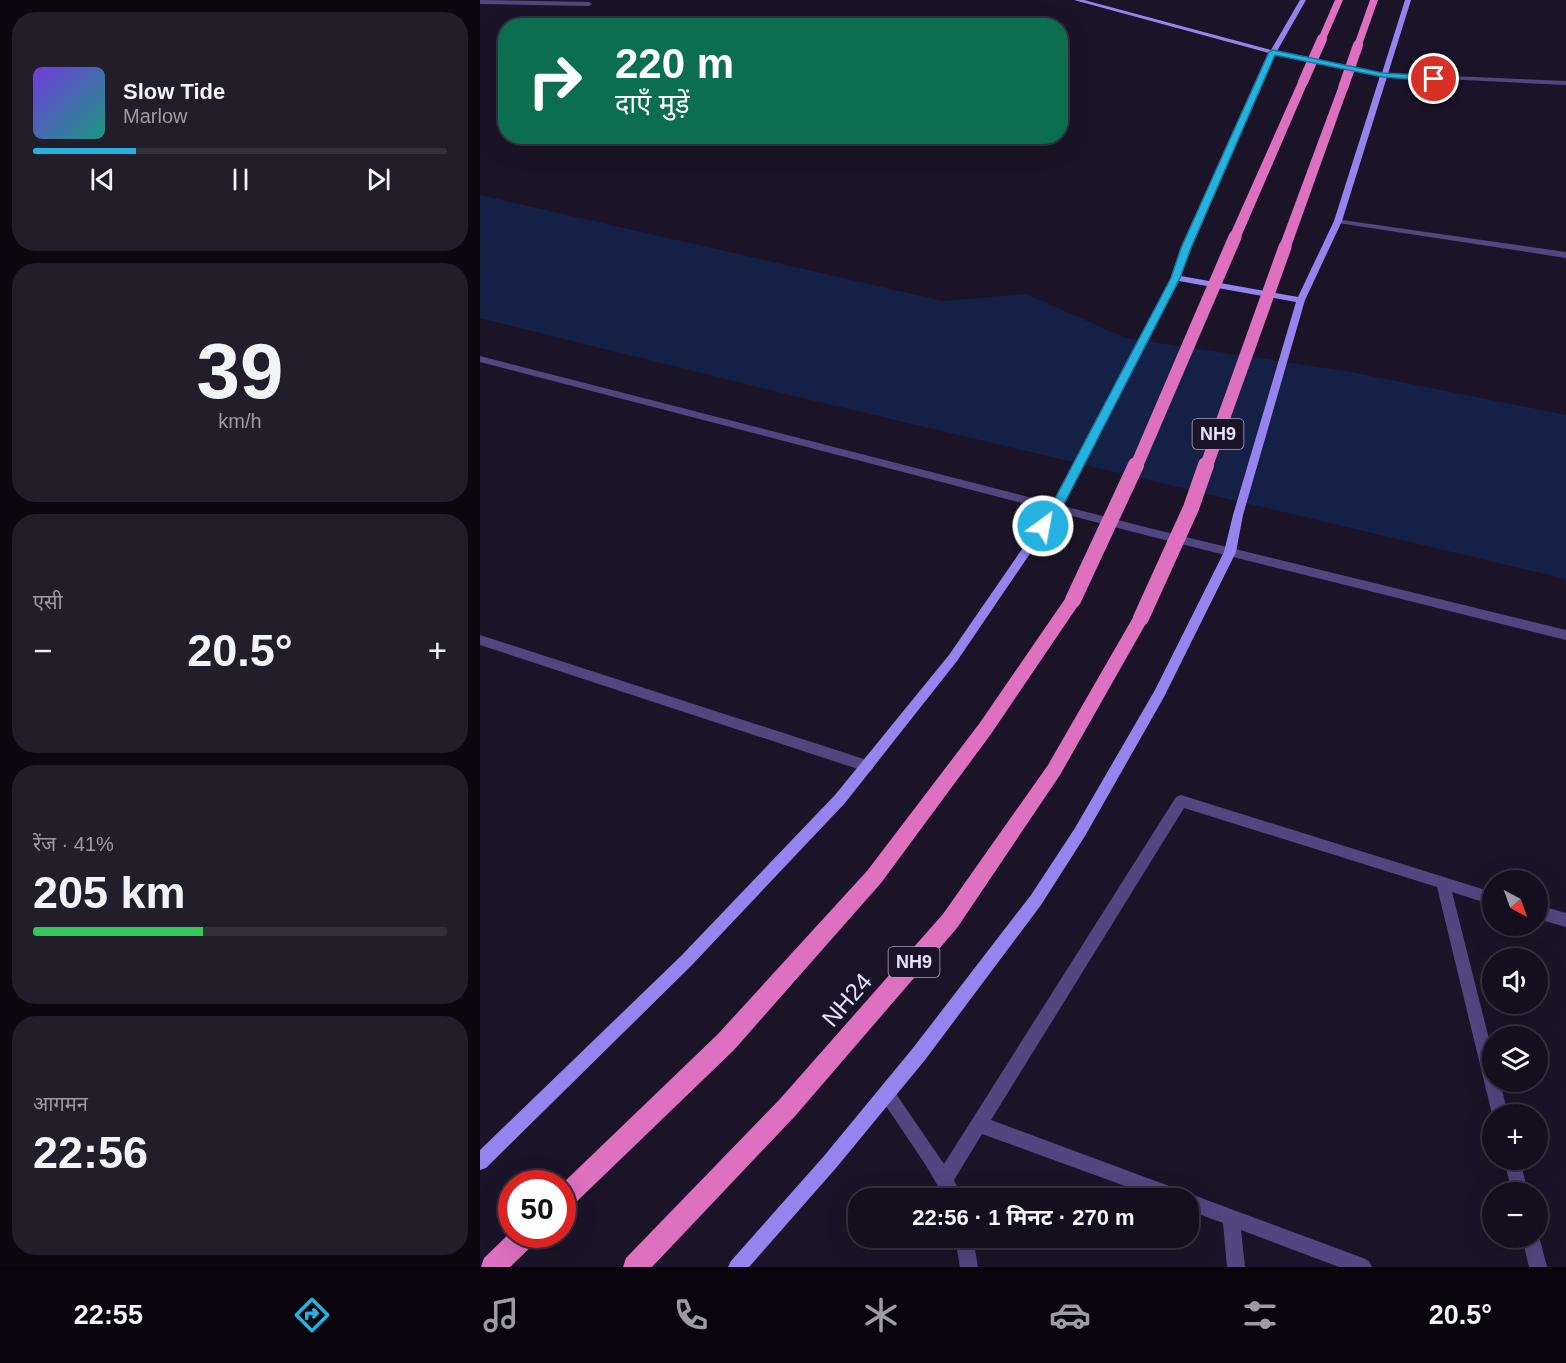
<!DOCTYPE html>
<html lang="hi">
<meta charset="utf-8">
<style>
body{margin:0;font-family:Helvetica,"Noto Sans Devanagari",sans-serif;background:#211d2b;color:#f1f3f6;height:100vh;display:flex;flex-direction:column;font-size:22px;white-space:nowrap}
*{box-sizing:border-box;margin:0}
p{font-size:20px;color:#9d9ca4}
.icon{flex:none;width:33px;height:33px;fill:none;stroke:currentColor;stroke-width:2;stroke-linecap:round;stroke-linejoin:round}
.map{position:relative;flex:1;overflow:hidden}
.details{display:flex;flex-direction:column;gap:12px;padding:12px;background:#0b0810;width:480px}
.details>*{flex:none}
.banner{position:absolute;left:18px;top:18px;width:570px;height:126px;border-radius:24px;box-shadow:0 6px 24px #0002,0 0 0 2px #332f3c;background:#0b6e4f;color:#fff;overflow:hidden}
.needle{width:39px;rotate:139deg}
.tools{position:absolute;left:1002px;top:870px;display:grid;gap:12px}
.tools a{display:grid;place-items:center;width:66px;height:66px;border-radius:50%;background:#140f1e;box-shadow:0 6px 24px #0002,0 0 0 2px #332f3c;font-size:30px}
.speed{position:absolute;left:18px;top:1170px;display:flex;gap:12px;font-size:30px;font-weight:700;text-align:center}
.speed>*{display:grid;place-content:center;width:78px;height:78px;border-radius:50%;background:#140f1e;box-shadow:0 6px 24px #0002,0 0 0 2px #332f3c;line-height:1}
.speed .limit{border:9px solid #d22;background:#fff;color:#111}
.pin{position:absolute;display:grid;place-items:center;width:51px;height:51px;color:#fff;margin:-26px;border:3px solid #fff;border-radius:50%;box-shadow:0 2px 6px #0007}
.me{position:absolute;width:66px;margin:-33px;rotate:32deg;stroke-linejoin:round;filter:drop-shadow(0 0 4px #0008)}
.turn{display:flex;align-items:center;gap:21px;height:126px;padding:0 18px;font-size:27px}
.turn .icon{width:78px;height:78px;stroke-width:2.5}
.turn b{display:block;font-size:42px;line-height:51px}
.big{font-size:45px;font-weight:700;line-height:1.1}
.details .tile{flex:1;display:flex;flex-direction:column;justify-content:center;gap:9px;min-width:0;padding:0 21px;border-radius:24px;background:#211d2b}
.details .dial{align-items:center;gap:0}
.dial b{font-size:78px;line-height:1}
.song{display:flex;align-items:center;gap:18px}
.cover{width:72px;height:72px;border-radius:9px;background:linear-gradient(135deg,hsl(260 70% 55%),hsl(170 70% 35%))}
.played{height:6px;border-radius:3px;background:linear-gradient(90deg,#26b2e0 25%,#332f3c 25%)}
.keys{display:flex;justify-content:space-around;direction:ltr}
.heat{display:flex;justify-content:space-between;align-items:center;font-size:33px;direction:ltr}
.charge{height:9px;border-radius:4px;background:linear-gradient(90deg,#34c759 41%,#332f3c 0)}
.trip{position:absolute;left:368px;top:1188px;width:351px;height:60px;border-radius:24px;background:#140f1e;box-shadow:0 6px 24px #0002,0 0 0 2px #332f3c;font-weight:700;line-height:60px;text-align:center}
.menu{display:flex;height:96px;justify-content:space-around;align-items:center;background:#08060c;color:#9d9ca4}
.menu .icon{width:42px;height:42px}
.menu .active{color:#26b2e0}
.menu b{font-size:27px;color:#f1f3f6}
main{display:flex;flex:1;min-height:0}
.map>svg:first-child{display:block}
.water{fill:#152046}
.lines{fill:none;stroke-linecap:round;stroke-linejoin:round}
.minor{fill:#514680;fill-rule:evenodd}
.secondary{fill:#9684ee;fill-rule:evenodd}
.trunk{fill:#de70c0;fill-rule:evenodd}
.trunk-bridge-far2{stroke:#de70c0;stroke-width:10}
.trunk-bridge-far1{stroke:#de70c0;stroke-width:13}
.trunk-bridge{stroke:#de70c0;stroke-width:16}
.route{fill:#26b2e0;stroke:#197492;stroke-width:1.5}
.labels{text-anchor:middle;stroke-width:6;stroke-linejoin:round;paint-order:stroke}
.shield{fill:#1b1428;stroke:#aaa3bc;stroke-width:1.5}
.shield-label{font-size:18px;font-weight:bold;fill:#e7e0fb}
.near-street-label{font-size:24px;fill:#e7e0fb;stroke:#1b1428}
</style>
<main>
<section class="details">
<div class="tile">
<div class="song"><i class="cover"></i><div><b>Slow Tide</b><p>Marlow</p></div></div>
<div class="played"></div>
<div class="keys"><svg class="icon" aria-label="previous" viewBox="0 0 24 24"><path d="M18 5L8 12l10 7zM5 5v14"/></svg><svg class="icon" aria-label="pause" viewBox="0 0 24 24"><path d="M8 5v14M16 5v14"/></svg><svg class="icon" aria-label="next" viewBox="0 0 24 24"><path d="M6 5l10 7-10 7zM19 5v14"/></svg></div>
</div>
<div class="tile dial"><b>39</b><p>km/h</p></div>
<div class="tile"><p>एसी</p>
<div class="heat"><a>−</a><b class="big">20.5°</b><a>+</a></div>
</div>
<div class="tile"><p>रेंज · 41%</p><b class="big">205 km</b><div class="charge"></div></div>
<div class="tile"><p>आगमन</p><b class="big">22:56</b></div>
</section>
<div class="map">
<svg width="1086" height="1267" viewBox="0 0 1086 1267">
<rect width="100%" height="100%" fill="#1b1428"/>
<!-- water -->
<path class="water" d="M0,195L463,301L546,294L645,338L871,372L1086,415V579L314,396L0,318Z"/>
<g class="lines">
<!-- minor -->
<path class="minor" d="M0,0L109,2L112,4L109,6L0,4Z
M98,18L252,19L255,21L252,23L96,21V19Z
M903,73L1086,81V85L901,76V74Z
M855,219L1086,252V258L858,223H855Z
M0,356L669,528L1086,630V640L669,536L0,362Z
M0,635L387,760L392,762L394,766L392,770L387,772L0,645Z
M701,795L1012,892V905L972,892L1012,1051V1082H1020L1028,1114L1012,1116V1114L957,887L704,808L511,1120L883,1258L889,1261L892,1267H859L761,1230L765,1267H747L743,1223L708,1210V1198H678L502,1134L474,1180L482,1198H465L445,1164L398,1094L400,1088L406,1086L412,1088L464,1164L696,797Z
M1058,905L1086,913V927L1058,919Z
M1024,1160H1040L1048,1192H1032Z
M1058,1232L1067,1267H1049L1042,1238H1058Z
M475,1238H493L498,1267H480Z"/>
<!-- secondary -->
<path class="secondary" d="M594,0H604L791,50L820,0H826L797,51L902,73L925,0H931L862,221L825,300L763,515L756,552L684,697L605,836L561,905L445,1060L356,1168L269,1267H248L251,1261L344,1156L433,1048L551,895L595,828L675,690L744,552L753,515L816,302L699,281L581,508L477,661L365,803L211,966L6,1168L0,1170V1150L201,956L355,795L469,655L571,507L692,278L702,248L789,53ZM795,54L900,76L854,221L818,297L701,276L710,248Z"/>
<!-- trunk -->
<path class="trunk" d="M855,0H863L846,39L839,41L838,39Z
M890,0H898L882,45L875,47L874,45Z
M823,79L828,82L761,237L755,240L751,239L749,237L818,82Z
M863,85L868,88L811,247L805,250L801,249L799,247L858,88Z
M593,594L599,596L601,600L599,604L511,734L401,883L254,1050L90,1208L82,1212V1184L238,1034L387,871L499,724L587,596Z
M661,612L667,614L669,618L580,775L477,928L316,1115L172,1267H143L146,1258L300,1099L463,914L568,765L655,614Z
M32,1231V1234H58L55,1243L30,1267H1L4,1258Z"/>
<!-- trunk-bridge-far2 -->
<path class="trunk-bridge-far2" d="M823,82L842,39
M863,88L878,45"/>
<!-- trunk-bridge-far1 -->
<path class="trunk-bridge-far1" d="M656,467L755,237
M726,467L805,247"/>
<!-- trunk-bridge -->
<path class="trunk-bridge" d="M593,600L656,465
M661,618L711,508L726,465"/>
</g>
<!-- route -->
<path class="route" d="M793,50L903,73L954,76L958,79L954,81L903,77L795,55L711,248L700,278L582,508L568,530H559L557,526L571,506L691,278L701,248L789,52Z"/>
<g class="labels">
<!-- shield labels -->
<g class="shield">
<rect x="712.5" y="419" width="51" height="30" rx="4.5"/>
<rect x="408.5" y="947" width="51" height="30" rx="4.5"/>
</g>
<g class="shield-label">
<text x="738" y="440">NH9</text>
<text x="434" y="968">NH9</text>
</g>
<!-- near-street labels -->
<g class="near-street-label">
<text transform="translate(367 1000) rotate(-49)" y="8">NH24</text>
</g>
</g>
</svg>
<div class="tools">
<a><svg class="needle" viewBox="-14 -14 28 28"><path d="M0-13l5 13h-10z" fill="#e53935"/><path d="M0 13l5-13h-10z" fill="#9d9ca4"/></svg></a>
<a><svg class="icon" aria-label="sound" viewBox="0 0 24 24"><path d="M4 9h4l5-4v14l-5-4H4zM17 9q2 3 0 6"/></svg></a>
<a><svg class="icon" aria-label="layers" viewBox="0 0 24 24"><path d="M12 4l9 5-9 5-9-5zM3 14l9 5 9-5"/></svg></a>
<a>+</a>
<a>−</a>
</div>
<div class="speed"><div class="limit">50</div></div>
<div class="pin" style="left:954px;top:79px;background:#d93025"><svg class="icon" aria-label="arrive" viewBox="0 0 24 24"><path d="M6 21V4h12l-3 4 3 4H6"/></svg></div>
<svg class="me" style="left:563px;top:526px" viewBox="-20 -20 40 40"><circle r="17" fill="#26b2e0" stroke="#fff" stroke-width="3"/><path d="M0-11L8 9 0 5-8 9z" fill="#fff"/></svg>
<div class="trip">22:56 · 1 मिनट · 270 m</div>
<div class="banner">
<div class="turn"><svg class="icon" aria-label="right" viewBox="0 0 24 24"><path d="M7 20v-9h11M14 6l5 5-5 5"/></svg><div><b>220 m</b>दाएँ मुड़ें</div></div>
</div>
</div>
</main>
<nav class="menu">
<b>22:55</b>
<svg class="icon active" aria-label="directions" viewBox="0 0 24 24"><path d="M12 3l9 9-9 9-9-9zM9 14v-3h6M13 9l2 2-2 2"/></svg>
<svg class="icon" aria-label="music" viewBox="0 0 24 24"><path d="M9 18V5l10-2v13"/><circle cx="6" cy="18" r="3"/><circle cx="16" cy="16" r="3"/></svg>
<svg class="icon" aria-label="phone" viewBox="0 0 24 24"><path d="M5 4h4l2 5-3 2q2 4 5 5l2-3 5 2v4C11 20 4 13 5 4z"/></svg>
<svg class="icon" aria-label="climate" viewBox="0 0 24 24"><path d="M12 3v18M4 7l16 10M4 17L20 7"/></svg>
<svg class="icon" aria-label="car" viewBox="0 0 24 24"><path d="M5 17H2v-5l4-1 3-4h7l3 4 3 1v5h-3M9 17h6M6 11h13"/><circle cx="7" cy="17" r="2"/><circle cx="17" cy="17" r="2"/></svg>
<svg class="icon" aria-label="filters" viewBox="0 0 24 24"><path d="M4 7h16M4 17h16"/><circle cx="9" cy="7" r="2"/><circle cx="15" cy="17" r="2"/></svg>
<b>20.5°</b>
</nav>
